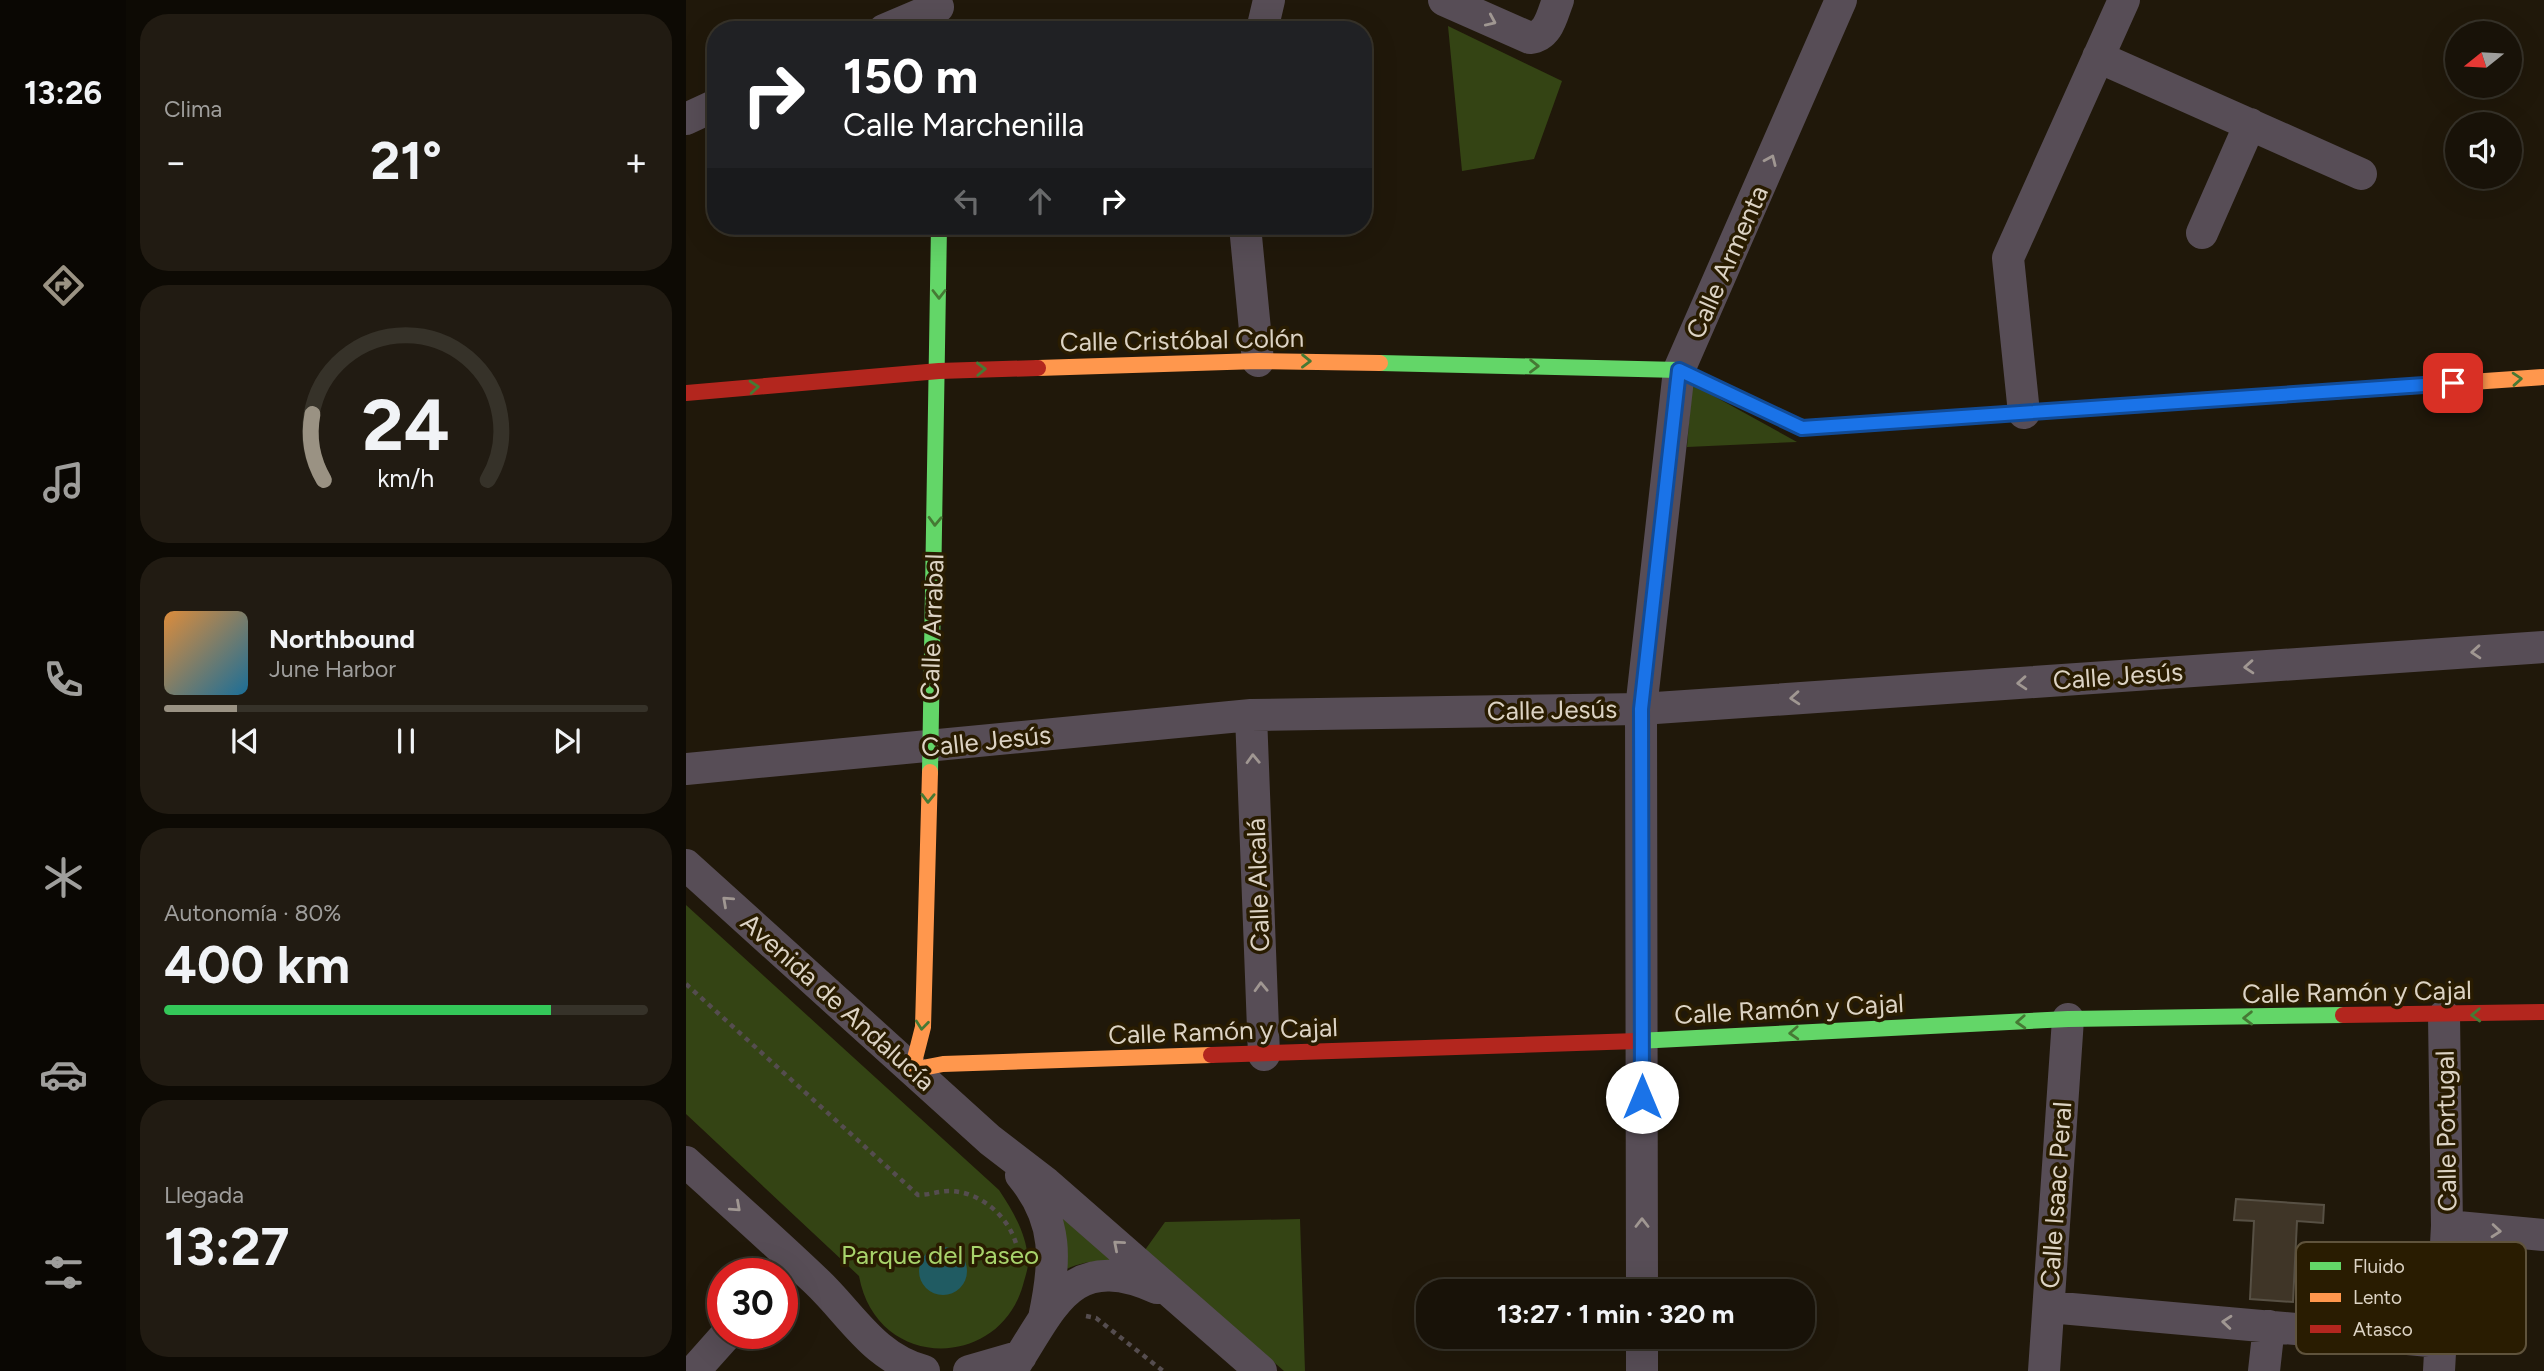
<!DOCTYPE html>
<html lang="es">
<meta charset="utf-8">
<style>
body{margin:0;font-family:Figtree,sans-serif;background:#211b12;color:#f1f3f6;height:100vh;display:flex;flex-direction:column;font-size:26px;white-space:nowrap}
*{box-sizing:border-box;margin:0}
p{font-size:23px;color:#9f9e9c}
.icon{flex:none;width:38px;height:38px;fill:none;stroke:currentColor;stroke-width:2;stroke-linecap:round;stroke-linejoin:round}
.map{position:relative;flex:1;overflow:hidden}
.side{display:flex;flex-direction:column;gap:14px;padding:14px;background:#0d0a04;width:560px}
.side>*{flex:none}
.guide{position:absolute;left:21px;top:21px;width:665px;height:214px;border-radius:28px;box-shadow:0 7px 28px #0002,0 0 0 2px #363229;background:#202124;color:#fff;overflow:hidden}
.needle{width:46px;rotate:252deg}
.buttons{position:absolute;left:1759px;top:21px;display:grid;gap:14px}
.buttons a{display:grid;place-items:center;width:77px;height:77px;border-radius:50%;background:#181208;box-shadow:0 7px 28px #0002,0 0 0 2px #363229;font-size:35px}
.speed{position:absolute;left:21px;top:1258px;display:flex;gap:14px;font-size:35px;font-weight:700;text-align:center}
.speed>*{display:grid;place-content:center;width:91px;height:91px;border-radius:50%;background:#181208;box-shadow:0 7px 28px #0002,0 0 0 2px #363229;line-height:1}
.speed .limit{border:10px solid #d22;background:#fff;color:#111}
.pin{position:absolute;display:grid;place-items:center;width:60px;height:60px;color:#fff;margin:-30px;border-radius:14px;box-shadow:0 4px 10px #0006}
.me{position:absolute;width:77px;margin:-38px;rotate:0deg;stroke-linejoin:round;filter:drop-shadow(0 0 5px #0008)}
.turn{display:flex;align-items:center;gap:24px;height:147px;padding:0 21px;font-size:32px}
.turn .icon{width:91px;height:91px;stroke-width:2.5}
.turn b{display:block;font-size:49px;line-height:60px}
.lanes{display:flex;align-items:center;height:66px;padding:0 21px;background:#0003;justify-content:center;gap:35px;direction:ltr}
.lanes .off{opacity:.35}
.big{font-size:52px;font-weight:700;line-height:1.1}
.side .tile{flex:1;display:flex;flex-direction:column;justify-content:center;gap:10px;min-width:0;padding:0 24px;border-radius:28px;background:#211b12}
.side .dial{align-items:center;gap:0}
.dial svg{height:182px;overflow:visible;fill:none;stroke:#363229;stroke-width:7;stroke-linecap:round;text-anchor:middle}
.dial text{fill:#f1f3f6;stroke:none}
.song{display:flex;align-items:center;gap:21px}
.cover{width:84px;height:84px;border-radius:10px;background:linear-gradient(135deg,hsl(30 70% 55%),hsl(200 70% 35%))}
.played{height:7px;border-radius:4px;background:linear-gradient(90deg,#9a9283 15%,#363229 15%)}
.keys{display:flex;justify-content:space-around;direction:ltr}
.heat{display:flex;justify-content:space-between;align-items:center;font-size:38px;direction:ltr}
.charge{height:10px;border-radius:5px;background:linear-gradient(90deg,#34c759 80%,#363229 0)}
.trip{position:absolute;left:730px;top:1279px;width:399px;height:70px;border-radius:28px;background:#181208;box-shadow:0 7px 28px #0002,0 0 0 2px #363229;font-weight:700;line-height:70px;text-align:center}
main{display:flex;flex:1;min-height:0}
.dock{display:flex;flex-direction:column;width:126px;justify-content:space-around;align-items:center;background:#0a0703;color:#9f9e9c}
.dock .icon{width:49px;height:49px}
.dock .active{color:#9a9283}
.dock b{font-size:32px;color:#f1f3f6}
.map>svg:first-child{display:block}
.green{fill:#344414}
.water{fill:#205b62}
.building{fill:#3f3527;stroke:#575044;stroke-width:2}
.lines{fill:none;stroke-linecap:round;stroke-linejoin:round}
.path{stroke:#554d4f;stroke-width:4.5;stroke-dasharray:5 5;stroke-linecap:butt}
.street{stroke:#574d56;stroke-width:32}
.fast{stroke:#63d668;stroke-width:16}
.slow{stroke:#ff974d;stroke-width:16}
.jam{stroke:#b3261e;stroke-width:16}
.oneway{stroke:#a09792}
.oneway2{stroke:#467934}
.route-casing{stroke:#114b97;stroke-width:18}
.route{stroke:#1a73e8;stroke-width:12}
.labels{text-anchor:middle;stroke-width:7;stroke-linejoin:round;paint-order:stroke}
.street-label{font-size:26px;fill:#dcd3c4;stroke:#291c01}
.park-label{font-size:26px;fill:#a8d36b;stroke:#291c01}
.key{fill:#291c01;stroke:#5f533c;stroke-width:2}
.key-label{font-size:19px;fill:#dcd3c4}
</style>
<main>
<nav class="dock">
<b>13:26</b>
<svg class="icon active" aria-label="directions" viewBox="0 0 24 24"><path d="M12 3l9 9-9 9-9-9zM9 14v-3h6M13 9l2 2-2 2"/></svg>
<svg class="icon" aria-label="music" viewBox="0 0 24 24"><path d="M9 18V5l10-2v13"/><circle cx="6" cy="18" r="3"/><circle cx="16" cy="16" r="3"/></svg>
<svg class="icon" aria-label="phone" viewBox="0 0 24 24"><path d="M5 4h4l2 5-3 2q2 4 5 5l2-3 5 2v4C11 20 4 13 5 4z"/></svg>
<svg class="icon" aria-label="climate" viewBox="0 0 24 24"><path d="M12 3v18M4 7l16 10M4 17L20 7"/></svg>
<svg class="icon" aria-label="car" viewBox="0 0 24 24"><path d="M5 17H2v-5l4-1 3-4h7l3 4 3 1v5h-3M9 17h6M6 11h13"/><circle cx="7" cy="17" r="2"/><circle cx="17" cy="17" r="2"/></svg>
<svg class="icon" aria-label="filters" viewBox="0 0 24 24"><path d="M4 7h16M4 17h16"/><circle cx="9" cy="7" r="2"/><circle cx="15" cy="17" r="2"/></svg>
</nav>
<section class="side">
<div class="tile"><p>Clima</p>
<div class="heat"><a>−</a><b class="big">21°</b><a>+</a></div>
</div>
<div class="tile dial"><svg viewBox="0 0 100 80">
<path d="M14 69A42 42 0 1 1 86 69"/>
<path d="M14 69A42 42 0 0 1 9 40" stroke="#9a9283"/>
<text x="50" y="56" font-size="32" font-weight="700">24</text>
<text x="50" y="72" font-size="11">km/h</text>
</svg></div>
<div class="tile">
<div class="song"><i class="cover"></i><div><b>Northbound</b><p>June Harbor</p></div></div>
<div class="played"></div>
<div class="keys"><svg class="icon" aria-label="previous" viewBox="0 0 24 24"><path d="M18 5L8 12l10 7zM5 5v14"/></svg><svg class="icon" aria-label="pause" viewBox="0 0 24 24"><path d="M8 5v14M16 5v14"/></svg><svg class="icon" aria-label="next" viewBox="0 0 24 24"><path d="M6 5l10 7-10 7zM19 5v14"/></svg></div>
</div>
<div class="tile"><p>Autonomía · 80%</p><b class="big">400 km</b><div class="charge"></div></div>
<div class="tile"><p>Llegada</p><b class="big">13:27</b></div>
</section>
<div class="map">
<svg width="1858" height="1371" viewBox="0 0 1858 1371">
<rect width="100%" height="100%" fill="#20180a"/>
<!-- green -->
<path class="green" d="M762,26L876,81L848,159L776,171Z
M1006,384L1111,442L1001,447Z
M0,905L313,1190C327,1211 340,1233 342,1259C343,1267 339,1277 337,1285C313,1371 190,1371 173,1276L0,1114Z
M368,1211L448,1267C420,1260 401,1258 375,1272Z
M614,1219L619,1371H598L459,1250L479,1222Z"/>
<!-- water -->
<path class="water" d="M233 1271a24 24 0 1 1 48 0a24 24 0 1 1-48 0Z"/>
<!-- building -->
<path class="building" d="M1550,1199L1638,1205L1637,1223L1611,1221L1607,1302L1564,1299L1568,1221L1548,1220Z"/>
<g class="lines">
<!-- path -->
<path class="path" d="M0,984L232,1195C243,1195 253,1191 264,1191C296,1192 324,1218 331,1247
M400,1316L410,1318L477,1371"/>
<!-- street -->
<path class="street" d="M758,0L844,38C863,36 866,15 872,0
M198,30L252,7
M576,30L583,0
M1412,57L1675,174
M0,119L30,105
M559,226L572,361
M1516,233L1564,124
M1338,413L1322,258L1438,0
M565,715L578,1055
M0,769L565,715L955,709L1858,647
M0,865L304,1140L360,1183L575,1371
M0,1162C43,1201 87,1240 130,1281C166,1315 187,1357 238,1371
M335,1175C373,1221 370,1262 358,1318
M1761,1226L1858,1235
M956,1292L955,709L993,370L1155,0
M1363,1307L1755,1342
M8,1371L41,1334
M283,1371L335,1356
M325,1371C367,1308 383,1249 471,1288
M956,1371V1337
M1358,1371L1382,1019
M1578,1371L1583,1326
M1753,1371L1761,1226L1758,1016"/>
<!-- fast -->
<path class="fast" d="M694,363L993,370L1116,428L1358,411
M244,772L253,226
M951,1041L1382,1019L1657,1015"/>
<!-- slow -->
<path class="slow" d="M352,368L572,361L694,363
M1581,396L1858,377
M244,772L237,1027L226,1070L257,1064L525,1055"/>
<!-- jam -->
<path class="jam" d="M0,393L253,371L352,368
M1358,411L1581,396
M1657,1015L1858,1012
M525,1055L951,1041"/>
</g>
<!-- one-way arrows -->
<defs><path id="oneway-chevron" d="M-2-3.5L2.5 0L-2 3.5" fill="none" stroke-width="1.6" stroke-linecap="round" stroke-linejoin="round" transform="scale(1.75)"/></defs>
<g class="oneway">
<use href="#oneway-chevron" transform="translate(805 21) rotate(24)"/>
<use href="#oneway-chevron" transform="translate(1085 160) rotate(-66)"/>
<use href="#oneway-chevron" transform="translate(1790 652) rotate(176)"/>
<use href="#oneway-chevron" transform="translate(1563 667) rotate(176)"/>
<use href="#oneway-chevron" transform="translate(1336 683) rotate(176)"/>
<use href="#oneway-chevron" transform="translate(1109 698) rotate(176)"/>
<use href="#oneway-chevron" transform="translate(567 759) rotate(-92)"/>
<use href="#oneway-chevron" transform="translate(41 901) rotate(-138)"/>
<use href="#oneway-chevron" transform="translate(575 987) rotate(-92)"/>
<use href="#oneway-chevron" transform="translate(50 1207) rotate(42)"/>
<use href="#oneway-chevron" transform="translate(956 1223) rotate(-90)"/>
<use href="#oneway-chevron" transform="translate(1810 1231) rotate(5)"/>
<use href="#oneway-chevron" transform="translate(432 1245) rotate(-139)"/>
<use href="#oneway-chevron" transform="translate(1541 1322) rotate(-175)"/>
</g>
<g class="oneway2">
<use href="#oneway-chevron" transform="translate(253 294) rotate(90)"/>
<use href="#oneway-chevron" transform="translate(620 361) rotate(1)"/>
<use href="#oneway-chevron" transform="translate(848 366) rotate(1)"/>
<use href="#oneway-chevron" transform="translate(295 369) rotate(-2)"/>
<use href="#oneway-chevron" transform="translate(1831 379) rotate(-4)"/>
<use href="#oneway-chevron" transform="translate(68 387) rotate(-5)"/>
<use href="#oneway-chevron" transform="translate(249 521) rotate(92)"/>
<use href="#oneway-chevron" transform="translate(242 798) rotate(91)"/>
<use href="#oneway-chevron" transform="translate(1790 1015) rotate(178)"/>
<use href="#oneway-chevron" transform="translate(1562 1018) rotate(179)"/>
<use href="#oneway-chevron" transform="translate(1335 1022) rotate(177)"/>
<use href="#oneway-chevron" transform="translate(236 1025) rotate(96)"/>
<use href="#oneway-chevron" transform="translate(1108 1033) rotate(177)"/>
</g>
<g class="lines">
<!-- route casing -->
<g class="route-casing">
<path id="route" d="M956,1097L955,709L993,370L1116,428L1767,383"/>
</g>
<!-- route -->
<use href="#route" class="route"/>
</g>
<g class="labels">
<!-- street labels -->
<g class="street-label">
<text transform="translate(1041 262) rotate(-66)" y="9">Calle Armenta</text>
<text transform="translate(496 340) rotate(-1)" y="9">Calle Cristóbal Colón</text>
<text transform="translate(246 627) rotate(-88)" y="9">Calle Arrabal</text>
<text transform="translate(1432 676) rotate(-4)" y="9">Calle Jesús</text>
<text transform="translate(866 710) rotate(-1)" y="9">Calle Jesús</text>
<text transform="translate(300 741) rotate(-6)" y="9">Calle Jesús</text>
<text transform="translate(572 885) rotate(-92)" y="9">Calle Alcalá</text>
<text transform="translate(1671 992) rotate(-1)" y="9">Calle Ramón y Cajal</text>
<text transform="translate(152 1002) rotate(42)" y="9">Avenida de Andalucía</text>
<text transform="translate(1103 1009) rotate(-3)" y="9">Calle Ramón y Cajal</text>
<text transform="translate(537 1031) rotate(-2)" y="9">Calle Ramón y Cajal</text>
<text transform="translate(1760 1131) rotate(-91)" y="9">Calle Portugal</text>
<text transform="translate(1370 1195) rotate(-86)" y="9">Calle Isaac Peral</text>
</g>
<!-- park labels -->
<g class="park-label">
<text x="254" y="1264">Parque del Paseo</text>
</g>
</g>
<!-- legend -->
<rect x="1610" y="1242" width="230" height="112" rx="10" class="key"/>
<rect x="1624" y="1262" width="31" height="8" fill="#63d668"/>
<rect x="1624" y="1293" width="31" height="9" fill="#ff974d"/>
<rect x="1624" y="1325" width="31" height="8" fill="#b3261e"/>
<g class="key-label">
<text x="1667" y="1273">Fluido</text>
<text x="1667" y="1304">Lento</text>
<text x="1667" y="1336">Atasco</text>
</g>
</svg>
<div class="buttons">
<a><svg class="needle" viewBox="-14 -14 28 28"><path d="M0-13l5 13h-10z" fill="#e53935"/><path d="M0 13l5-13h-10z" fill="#9f9e9c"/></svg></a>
<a><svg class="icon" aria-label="sound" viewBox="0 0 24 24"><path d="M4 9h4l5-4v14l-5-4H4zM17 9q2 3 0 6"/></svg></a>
</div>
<div class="speed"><div class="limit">30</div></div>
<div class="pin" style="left:1767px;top:383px;background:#d93025"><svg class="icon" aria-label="arrive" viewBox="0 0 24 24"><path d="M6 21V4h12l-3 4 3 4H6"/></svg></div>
<svg class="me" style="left:956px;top:1097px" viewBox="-20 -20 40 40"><circle r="19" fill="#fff"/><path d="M0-13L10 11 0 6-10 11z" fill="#1a73e8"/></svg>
<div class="trip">13:27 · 1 min · 320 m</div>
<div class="guide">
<div class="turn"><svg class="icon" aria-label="right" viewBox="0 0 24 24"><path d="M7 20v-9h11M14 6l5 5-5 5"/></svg><div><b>150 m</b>Calle Marchenilla</div></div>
<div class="lanes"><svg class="icon off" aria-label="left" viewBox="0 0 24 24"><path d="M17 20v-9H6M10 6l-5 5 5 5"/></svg><svg class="icon off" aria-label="ahead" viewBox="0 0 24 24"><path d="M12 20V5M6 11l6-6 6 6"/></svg><svg class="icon" aria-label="right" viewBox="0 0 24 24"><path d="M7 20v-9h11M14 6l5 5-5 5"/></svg></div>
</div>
</div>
</main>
